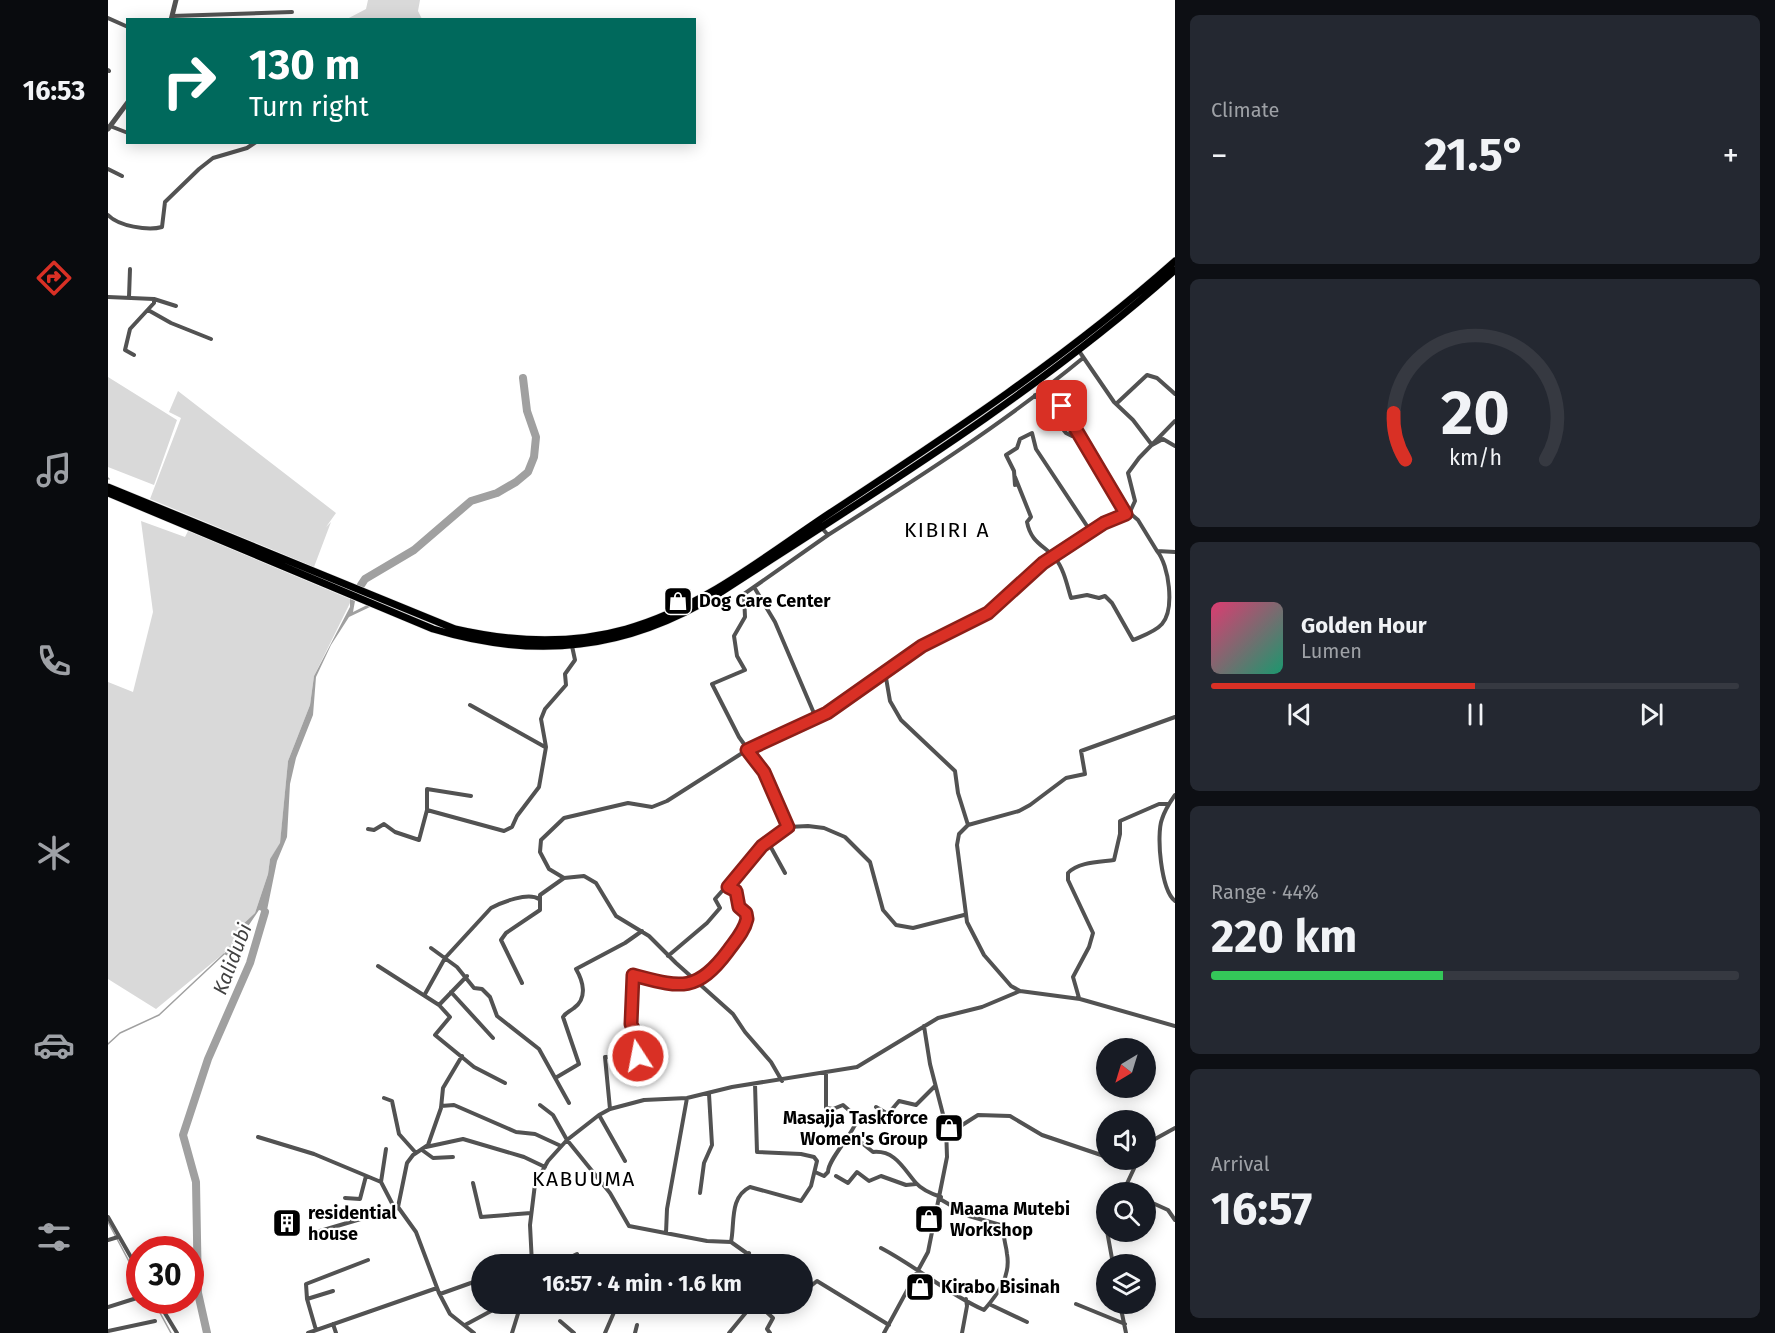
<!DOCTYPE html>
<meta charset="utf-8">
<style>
body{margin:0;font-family:"Fira Sans",sans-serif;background:#242831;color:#f1f3f6;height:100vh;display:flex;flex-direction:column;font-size:22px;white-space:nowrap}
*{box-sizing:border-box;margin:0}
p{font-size:20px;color:#9ea1a6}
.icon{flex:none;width:33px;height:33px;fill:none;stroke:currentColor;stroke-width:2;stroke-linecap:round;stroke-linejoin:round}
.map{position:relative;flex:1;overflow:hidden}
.side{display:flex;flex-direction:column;gap:15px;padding:15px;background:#0d0f14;width:600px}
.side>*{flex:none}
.guide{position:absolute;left:18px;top:18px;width:570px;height:126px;border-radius:0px;box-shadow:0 3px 15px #0003;background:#00695c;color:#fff;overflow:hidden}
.needle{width:39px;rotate:218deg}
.controls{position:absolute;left:988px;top:1038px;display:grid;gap:12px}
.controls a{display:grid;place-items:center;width:60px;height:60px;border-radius:50%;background:#171b24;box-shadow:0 3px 15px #0003;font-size:30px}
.speed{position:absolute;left:18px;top:1236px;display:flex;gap:12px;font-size:30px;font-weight:700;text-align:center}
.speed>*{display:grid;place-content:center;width:78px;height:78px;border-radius:50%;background:#171b24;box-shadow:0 3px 15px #0003;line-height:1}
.speed .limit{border:9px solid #d22;background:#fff;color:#111}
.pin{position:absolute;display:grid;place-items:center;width:51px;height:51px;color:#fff;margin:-26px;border-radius:12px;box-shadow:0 3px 9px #0006}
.me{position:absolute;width:66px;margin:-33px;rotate:349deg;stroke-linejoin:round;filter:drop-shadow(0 0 4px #0008)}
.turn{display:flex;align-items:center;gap:21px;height:126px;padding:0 24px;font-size:27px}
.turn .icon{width:78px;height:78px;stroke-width:2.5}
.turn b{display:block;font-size:42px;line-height:51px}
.big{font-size:45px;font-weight:700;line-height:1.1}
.side .card{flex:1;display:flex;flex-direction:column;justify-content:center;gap:9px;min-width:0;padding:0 21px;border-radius:9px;background:#242831}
.side .dial{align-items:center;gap:0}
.dial svg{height:156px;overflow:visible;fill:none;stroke:#363941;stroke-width:7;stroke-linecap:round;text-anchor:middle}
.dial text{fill:#f1f3f6;stroke:none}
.song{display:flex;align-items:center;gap:18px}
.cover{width:72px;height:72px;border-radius:9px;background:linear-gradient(135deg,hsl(340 70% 55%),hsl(160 70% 35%))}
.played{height:6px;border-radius:3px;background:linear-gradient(90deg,#d93025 50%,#363941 50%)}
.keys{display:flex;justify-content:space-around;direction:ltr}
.heat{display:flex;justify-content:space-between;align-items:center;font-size:33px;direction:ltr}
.charge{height:9px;border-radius:4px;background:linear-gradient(90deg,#34c759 44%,#363941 0)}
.trip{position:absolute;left:363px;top:1254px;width:342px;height:60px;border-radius:30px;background:#171b24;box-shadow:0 3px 15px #0003;font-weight:700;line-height:60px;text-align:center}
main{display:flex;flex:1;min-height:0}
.dock{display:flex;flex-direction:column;width:108px;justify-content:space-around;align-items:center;background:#090b0e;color:#9ea1a6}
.dock .icon{width:42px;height:42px}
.dock .on{color:#d93025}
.dock b{font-size:27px;color:#f1f3f6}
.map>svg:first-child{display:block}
.green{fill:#d9d9d9}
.water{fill:#a0a0a0}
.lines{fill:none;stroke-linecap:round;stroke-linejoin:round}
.stream{stroke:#a0a0a0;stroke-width:1.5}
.river{stroke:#a0a0a0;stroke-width:8}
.trunk-casing{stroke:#dbdbdb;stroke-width:8}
.minor{stroke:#525252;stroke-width:4}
.tertiary{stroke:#525252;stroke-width:5}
.trunk{stroke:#000;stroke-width:7}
.route-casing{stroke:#8d1f18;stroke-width:15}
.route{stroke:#d93025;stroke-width:10}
.labels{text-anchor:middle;stroke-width:4.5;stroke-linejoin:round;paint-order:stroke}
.poi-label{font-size:18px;font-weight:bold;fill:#000;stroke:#fff;text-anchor:start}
.water-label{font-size:20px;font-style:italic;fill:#414141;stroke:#fff}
.quarter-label{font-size:21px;letter-spacing:1.5px;fill:#000;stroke:#fff}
</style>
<main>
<nav class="dock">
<b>16:53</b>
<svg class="icon on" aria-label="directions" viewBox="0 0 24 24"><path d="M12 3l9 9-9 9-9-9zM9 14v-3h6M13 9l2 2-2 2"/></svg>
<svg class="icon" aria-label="music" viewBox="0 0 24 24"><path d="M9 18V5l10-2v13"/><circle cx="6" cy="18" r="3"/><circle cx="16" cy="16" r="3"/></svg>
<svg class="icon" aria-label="phone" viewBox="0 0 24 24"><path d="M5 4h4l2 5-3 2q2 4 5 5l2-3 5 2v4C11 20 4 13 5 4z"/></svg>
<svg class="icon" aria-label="climate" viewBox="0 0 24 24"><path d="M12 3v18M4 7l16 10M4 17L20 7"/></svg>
<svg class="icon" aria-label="car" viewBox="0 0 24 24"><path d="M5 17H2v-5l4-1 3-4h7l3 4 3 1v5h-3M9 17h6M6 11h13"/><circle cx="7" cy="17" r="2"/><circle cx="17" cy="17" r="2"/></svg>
<svg class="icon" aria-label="filters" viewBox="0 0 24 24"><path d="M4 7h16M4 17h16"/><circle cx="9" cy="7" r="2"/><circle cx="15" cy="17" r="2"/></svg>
</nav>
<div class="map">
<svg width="1067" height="1333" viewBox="0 0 1067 1333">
<rect width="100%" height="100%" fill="#fff"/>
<!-- green -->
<path class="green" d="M260,0H312L310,11L314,19H239L258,9Z
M0,377L69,420L46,485L0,467Z
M70,391L228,513L218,527L223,522L206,567L42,499L73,418L61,412Z
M33,521L77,537L80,531L242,599V603L206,676L202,705L180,761L172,844L162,859L160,874L147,913L132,927L121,949L48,1009L0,979V682L25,692L45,612Z"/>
<!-- water -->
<path class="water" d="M242,599L247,601L245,612L259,605L262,607L241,617L223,645L208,677L205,715L188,758L182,784L179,837L169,861L157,920L153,919L154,911L151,910L120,956L116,954L127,940L132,927L147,913L160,874L162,859L172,843L180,761L202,705L206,676L242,607Z"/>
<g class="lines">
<!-- stream -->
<path class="stream" d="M0,478L1,479
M0,1044L12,1033L51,1015L116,954
M0,1222L32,1282
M45,1300L63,1333"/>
<!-- river -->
<path class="river" d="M253,585L257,579L306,550L363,501L389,493L408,482L420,472L426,457L428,437L419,411L415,378
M99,1333L90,1293L88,1182L75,1135L100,1059L142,963L157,912"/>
<!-- trunk casing -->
<g class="trunk-casing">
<path id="trunk" d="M0,487L347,629C404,642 461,645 518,629C594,608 657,556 722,513C842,434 960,356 1067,261
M0,493L325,629C428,660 519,650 610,594C767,492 927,395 1067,270"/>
</g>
<!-- minor -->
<path class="minor" d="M64,16L184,12
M0,18L20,27
M0,70L1,71
M2,126L20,133
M0,169L14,176
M0,215C10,226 40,231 54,227L57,202L91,169L105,158L139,148L148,142
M0,297L46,299V303L22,329L17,350L26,355
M21,297L22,269
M46,299L68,306
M40,310L63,323L103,339
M971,351L1006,402L1025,420L1044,445L1055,439L1067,446
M941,386L1017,513
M927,395L958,433L964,436L970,432
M1008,404L1039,375L1049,378L1067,394
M907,477L923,517L919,522C923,543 936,545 947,558C956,569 959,585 963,598L979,595L991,598L997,596L1004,603L1025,640C1034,636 1047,632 1054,624C1067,609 1061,565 1049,551
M907,485L906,471L898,455L909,448L912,439L924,433L928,449L983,532
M1021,514L1027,501L1020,473L1031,458L1067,421
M720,535C807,480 895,424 975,358
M646,587L667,622L708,718
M777,672L782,701L793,720L847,771L850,793L860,825
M362,705L437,747
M1067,717L973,751L977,774L958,778L922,805L911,811L860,825L851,834L849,845L859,922L876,955L903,986L912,991L972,999L1067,1026
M1067,795C1062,802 1057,810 1054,819C1048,835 1053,890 1067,901
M319,810L396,831L404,827L409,816L431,787L438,747L433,719L437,709L458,685L457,674L467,660L464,646
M680,827L656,772L631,737L604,684L637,670L629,656L626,636L637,617L636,594L720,535L713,527
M260,829L266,830L276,824L287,832L311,840L319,810V789L363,796
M660,842L677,873
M323,948L349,967L366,988L374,989L382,997L389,1016L431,1049L461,1103
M560,956L599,923L612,908L607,899L654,846L680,827L700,826L716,828L737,837L762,862L775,910L788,925L805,928L856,915
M270,966L331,1005
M359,976L331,1005L342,1017L327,1035L366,1067L397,1083
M414,983L393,940L398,933L432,910V895L456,878
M343,992L385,1038
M317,994L337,958L383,908C394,902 420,892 431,899
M971,998L965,977L981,947L985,933L960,880V873C970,862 991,862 1006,860L1012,834V821L1051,804H1060
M354,1056L335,1088L333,1108L320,1145L305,1155L299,1163L290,1207L308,1232L331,1293L342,1314L366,1333
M449,1077L471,1064L455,1017C458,1012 461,1012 466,1008C480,998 475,981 468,969L517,943L534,931
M674,1081L663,1062L637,1032L625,1014L568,963L541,936L508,916L488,883L476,876L456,878L441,869L432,852L433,840L456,818L520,803L544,807L559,801L639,750L719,713L814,646L880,613L924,572L996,523L1015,514H1023L1030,520L1049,551L1067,552
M276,1098L284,1101L291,1134L308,1153
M432,1105L445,1115L459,1140L502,1193L521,1226L599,1241L623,1242L654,1264
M333,1106L346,1105L408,1132L427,1134L453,1146
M768,1107L780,1114L791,1101L808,1105L827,1086
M502,1109L497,1057L530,1056L528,1035L523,1024L524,977C535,973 552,984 564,985C594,989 633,947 639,919L638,913L631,907L628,891L620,887
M491,1115L517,1161
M840,1134L870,1115L902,1116L934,1135L999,1157
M744,1135L765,1152C787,1150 795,1168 808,1183C814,1190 824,1194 833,1197
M150,1137L206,1154L273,1182
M1038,1144L1067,1128
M318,1147L355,1139L416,1157L437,1167
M278,1149L273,1182L287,1209
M314,1150L325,1158L345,1157
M1005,1160L1027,1166
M707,1172L716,1176L720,1172C720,1159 745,1135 750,1118L735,1105L725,1109L718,1108V1072
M728,1176L740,1183L749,1172L761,1181L773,1176L798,1185L808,1184
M365,1183L373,1217L423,1213
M1017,1189L1023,1192
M1015,1192L1030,1160
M592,1193L596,1163L604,1145L601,1094
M237,1198L252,1199L258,1176
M1038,1200L1060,1210L1067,1220
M0,1217L32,1273
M212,1231L290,1208
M999,1231L1005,1264
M558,1233L559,1209L579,1098
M0,1240L10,1237
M623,1242C627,1224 621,1197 642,1187L693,1201L703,1186L709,1161L706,1157L693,1154L649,1152L647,1084
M773,1248C809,1267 840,1294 876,1310C890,1294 903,1276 899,1254C898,1243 894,1237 896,1226L861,1216L832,1199
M424,1264L422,1225L427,1184L440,1161L459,1140L491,1115L502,1109L536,1100L579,1098L624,1087L749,1067L830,1018L874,1007L912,991
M449,1264L469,1254
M636,1264L641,1253
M694,1293L709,1281L781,1325
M332,1294L374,1279
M199,1299L225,1291
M49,1300L69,1333
M650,1304L665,1318L659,1329L662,1333
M881,1304L919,1322
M968,1304L1017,1324
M1012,1304L1018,1333
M0,1307L32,1297
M452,1321L466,1333
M225,1324L228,1333
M357,1325L383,1311
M208,1330L199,1299L198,1284L260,1260
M0,1331L47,1321
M200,1333L329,1288
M404,1333L413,1304
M497,1333L507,1310
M527,1333L529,1325
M621,1333L645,1304
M776,1333L820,1252L839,1157L838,1126L822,1064L816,1026
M854,1333L859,1306L858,1299"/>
<!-- tertiary -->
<path class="tertiary" d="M63,20L68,0
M0,129L20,102"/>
<!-- trunk -->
<use href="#trunk" class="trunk"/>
</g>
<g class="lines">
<!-- route casing -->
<g class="route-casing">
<path id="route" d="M530,1056V1040L523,1024L525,975C571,987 588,994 620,951C627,941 636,932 639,919L638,913L631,907L628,891L620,887L654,846L680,827L656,772L639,750L719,713L814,646L880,613L935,563L996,523L1018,514L954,406"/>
</g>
<!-- route -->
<use href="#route" class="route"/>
</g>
<!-- icons -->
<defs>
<g id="shop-square" transform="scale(1.5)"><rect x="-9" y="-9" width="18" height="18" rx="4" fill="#000" stroke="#fff"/><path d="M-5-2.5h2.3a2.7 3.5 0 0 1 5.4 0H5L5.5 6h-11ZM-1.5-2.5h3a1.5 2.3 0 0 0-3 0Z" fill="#fff"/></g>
<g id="building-square" transform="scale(1.5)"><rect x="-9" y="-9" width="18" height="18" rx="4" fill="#000" stroke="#fff"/><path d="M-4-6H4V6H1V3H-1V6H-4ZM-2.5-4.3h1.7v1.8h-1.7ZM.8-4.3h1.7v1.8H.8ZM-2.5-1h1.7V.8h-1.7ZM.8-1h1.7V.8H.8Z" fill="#fff"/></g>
</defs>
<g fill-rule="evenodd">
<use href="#shop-square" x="570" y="601"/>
<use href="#shop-square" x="841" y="1128"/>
<use href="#shop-square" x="821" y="1219"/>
<use href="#building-square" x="179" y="1223"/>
<use href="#shop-square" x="812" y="1287"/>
</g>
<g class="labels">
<!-- poi labels -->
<g class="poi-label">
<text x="591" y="607">Dog Care Center</text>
<text x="820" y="1124" text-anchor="end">Masajja Taskforce<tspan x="820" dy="21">Women's Group</tspan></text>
<text x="842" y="1215">Maama Mutebi<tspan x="842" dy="21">Workshop</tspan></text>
<text x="200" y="1219">residential<tspan x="200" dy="21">house</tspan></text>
<text x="833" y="1293">Kirabo Bisinah</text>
</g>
<!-- water labels -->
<g class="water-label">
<text transform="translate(124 959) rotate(-69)" y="7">Kalidubi</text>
</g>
<!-- quarter labels -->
<g class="quarter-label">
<text x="839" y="537">KIBIRI A</text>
<text x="476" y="1186">KABUUMA</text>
</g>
</g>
</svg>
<div class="controls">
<a><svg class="needle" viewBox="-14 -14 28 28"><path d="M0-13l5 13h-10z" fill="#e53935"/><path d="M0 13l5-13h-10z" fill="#9ea1a6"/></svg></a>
<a><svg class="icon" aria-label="sound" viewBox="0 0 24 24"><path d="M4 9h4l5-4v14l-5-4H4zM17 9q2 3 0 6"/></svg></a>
<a><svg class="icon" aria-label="search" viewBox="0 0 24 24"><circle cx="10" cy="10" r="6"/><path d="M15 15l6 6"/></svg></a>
<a><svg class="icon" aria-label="layers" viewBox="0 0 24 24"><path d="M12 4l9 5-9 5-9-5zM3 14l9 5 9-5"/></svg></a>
</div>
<div class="speed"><div class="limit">30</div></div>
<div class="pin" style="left:954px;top:406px;background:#d93025"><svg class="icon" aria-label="arrive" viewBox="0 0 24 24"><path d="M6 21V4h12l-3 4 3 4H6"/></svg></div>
<svg class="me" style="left:530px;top:1056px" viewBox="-20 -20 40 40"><circle r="17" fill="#d93025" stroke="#fff" stroke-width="3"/><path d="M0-11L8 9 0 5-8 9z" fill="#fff"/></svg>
<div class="trip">16:57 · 4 min · 1.6 km</div>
<div class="guide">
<div class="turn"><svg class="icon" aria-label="right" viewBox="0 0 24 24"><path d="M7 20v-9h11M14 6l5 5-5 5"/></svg><div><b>130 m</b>Turn right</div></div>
</div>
</div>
<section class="side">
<div class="card"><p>Climate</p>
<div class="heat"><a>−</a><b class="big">21.5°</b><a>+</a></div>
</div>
<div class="card dial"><svg viewBox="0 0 100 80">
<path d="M14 69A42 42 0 1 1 86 69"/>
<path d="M14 69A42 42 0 0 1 8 45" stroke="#d93025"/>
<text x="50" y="56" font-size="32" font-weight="700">20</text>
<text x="50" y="72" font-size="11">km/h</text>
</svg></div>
<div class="card">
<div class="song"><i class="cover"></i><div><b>Golden Hour</b><p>Lumen</p></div></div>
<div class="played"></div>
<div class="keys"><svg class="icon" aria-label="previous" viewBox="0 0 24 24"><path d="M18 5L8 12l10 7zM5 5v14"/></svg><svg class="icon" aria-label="pause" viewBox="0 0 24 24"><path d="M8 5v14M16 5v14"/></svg><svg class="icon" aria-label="next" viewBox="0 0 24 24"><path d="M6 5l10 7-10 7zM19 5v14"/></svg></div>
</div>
<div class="card"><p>Range · 44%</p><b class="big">220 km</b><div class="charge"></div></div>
<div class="card"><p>Arrival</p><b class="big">16:57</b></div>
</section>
</main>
